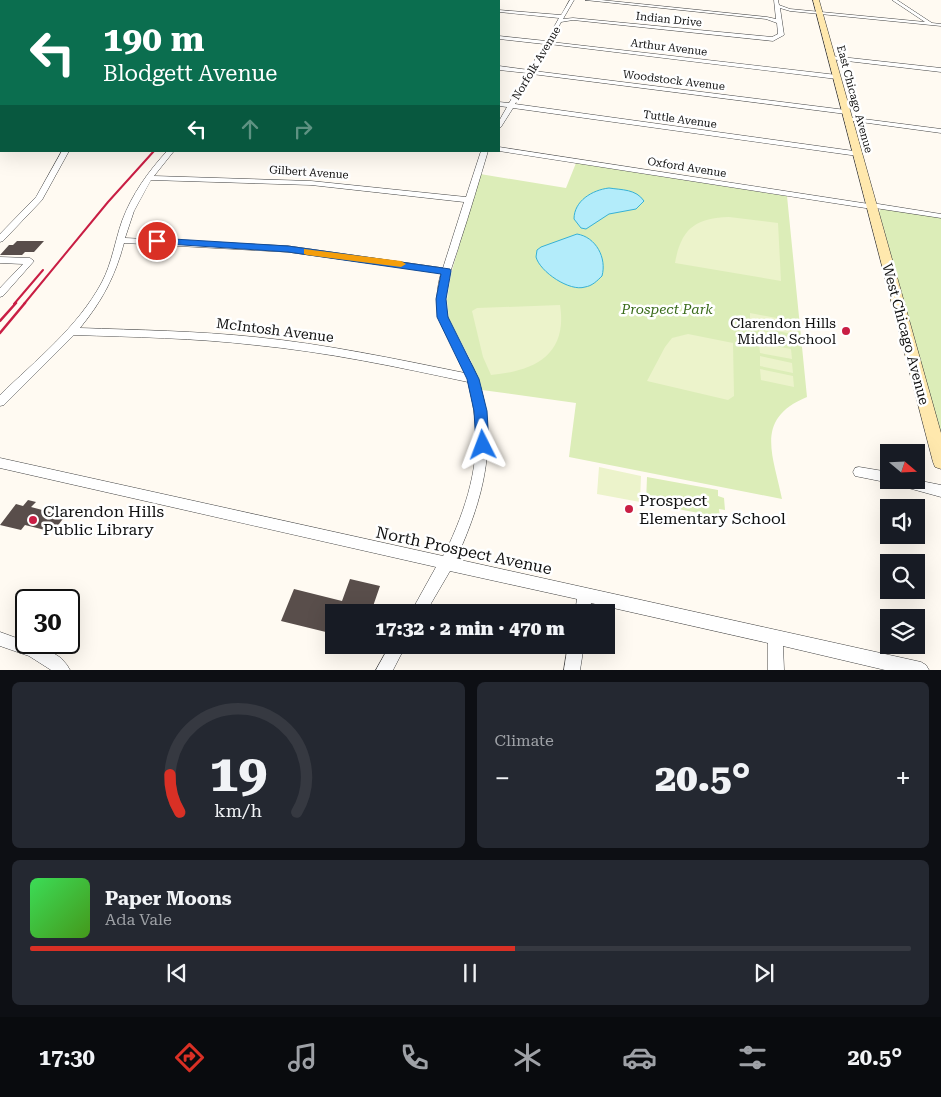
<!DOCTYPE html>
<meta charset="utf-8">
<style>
body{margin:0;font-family:"Roboto Serif",serif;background:#242831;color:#f1f3f6;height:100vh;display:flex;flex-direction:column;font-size:19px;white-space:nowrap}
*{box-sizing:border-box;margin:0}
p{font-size:16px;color:#9ea1a6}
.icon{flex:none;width:28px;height:28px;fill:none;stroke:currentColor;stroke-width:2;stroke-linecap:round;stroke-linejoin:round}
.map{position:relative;height:670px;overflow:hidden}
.side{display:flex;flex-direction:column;gap:12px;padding:12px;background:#0d0f14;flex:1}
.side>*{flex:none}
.banner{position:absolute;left:0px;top:0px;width:500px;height:152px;box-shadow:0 5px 20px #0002;background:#0b6e4f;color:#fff;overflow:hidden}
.needle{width:32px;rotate:109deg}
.buttons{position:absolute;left:880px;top:444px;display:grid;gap:10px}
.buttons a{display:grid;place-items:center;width:45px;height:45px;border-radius:0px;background:#171b24;box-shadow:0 5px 20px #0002;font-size:25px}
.speed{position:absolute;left:15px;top:589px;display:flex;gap:10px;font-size:25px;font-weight:700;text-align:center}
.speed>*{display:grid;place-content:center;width:65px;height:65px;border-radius:50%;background:#171b24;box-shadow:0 5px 20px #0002;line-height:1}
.speed .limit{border:2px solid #111;border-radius:8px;background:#fff;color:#111}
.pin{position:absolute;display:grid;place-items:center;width:42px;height:42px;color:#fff;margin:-21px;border:2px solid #fff;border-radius:50%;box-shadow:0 1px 5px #0007}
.me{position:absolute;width:55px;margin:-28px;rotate:357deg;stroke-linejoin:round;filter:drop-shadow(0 0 4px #0008)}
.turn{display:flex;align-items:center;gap:18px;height:105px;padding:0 20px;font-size:22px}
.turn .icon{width:65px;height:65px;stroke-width:2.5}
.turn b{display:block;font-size:35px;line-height:42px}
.lanes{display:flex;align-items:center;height:48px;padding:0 20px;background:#0003;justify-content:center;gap:25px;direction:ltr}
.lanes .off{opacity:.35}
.big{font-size:38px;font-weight:800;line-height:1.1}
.side .card{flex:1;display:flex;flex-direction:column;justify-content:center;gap:8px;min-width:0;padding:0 18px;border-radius:8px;background:#242831}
.side .dial{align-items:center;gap:0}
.dial svg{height:130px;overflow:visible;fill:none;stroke:#363941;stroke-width:7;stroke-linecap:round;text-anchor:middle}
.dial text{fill:#f1f3f6;stroke:none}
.song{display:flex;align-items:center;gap:15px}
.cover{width:60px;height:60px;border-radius:8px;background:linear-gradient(135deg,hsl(130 70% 55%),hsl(100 70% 35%))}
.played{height:5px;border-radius:2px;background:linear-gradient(90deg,#d93025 55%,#363941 55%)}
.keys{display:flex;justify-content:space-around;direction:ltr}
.heat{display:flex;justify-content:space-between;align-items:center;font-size:28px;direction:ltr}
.side .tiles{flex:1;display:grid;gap:12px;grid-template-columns:1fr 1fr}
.card:last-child{grid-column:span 2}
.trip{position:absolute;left:325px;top:604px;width:290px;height:50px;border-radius:0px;background:#171b24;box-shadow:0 5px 20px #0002;font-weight:800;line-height:50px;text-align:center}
.tabs{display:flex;height:80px;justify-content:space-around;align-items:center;background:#090b0e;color:#9ea1a6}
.tabs .icon{width:35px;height:35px}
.tabs .on{color:#d93025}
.tabs b{font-size:22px;color:#f1f3f6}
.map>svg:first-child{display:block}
.green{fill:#dcedb8}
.pitch{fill:#ecf3cb}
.water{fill:#b3ecfa;stroke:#36b1d5}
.building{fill:#594e4b}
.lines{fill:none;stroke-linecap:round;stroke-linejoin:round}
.street-casing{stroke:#434343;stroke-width:1}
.secondary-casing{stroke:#323232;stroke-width:1}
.street{fill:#fff;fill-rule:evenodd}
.secondary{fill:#ffe8ad;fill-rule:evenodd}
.rail-far2{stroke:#c91e44;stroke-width:1}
.rail-far1{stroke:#c91e44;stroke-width:2}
.rail{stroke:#c91e44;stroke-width:2.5}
.route{fill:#1a73e8;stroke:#114b97}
.slow{fill:#f59e0b}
.poi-dot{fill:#c91e44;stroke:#fff;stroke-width:2}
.labels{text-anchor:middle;stroke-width:5;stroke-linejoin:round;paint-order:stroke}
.far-street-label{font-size:11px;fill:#101010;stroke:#fff}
.park-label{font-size:14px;font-style:italic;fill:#3a6c1b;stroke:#fff}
.poi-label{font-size:14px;fill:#101010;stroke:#fff;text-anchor:end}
.street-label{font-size:14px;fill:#101010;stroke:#fff}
.near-poi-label{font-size:16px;fill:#101010;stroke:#fff;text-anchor:start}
.near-street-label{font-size:16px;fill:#101010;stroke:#fff}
</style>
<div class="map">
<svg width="941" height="670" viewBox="0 0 941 670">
<rect width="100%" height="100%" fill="#fffaf2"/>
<!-- green -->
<path class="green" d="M576,163L787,196L807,397C754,419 773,454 782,499L569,457L576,403L482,390L471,361L449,319L447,300L451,274L480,174L566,188Z
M881,209L941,217V435L879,212Z
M647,477L718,490V496L724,498L725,510L719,509L720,517L646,503Z"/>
<!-- pitch -->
<path class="pitch" d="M729,217L778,223L781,281L675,263C681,229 695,218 729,217Z
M560,305C568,355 534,371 491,375L483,357L472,311L477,308Z
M750,313L797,322L798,335L750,326Z
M759,330L790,337L791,346L759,340Z
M688,334L733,343L734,396L728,400L647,381L665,347L672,338Z
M759,343L791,349L792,359L760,353Z
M760,356L792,363L793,373L760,366Z
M760,369L793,376L794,387L761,380Z
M599,467L641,476L640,502L597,494Z"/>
<!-- water -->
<path class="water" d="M609,188C622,190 636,189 644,201L636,209L609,214L586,229L581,228L574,219C574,201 592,190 609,188Z
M577,234C596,237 607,258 602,276C597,281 592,286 585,287C570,292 540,272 536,257L537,250L541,247Z"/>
<!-- building -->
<path class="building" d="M17,241H44L34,252H25L22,255H0L9,245H13Z
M28,500L36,502L31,507L65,516L53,532L25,525L21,530L0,525L16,504L23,506Z
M350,579L380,586L371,612H334V634L281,621L294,589L342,601Z"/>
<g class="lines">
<!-- street casing -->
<g class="street-casing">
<path id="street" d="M235,0H239V1H235Z
M396,0H412V1H397Z
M570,0H574L563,19L573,18L772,37L778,34L777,23L766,19L585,0H601L767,17L776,19L774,0H778L779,5L790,9L925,22L892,0H897L932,23L941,24V26L790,11L780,8L784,35L773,41L573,20L561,22L551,42L837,75L840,77L837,79L549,44L534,71L846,110L849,112L846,114L532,74L515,104L861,152L862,154L858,156L513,108L501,127L499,128V121L507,107L499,106V102L509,103L527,73L499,70V66L529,70L544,44L499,39V36L546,41L559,18L499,12V10L561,15Z
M0,19H1V21H0Z
M832,56L941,68V72L830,59V57Z
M1,64V68L0,69V65Z
M848,117L941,129V133L846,120V118Z
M499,147L869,204L872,203L941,214V218L875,208L872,209L499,151Z
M62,151H69L42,200L3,241L0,242V234L36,197Z
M167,151H174L154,176L311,181L466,197L481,151H488C479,181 470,212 460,242C454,263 443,285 446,308C449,333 468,353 477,376C500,440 483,500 456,559L921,662L926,665L929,670H885L783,646L784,670H768V643L591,603L589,612H575L577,599L450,571L426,612H411L436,567L0,468V458L443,556L445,553C466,509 482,462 474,412C473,402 470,392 468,382C398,367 327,352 255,345C195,338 134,337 74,335L4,405L0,406V395C36,360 78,327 102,282C112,263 115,241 122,221C132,194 148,172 167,151ZM151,180L311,185L464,202L443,268L288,246L125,238L134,211ZM124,243L288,252L441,273C428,321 449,333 465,373C396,359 325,344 255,337C197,331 138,330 80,328C102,301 115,277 124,243Z
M0,257L30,258L34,261L3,296L0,297V288L23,264L0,263Z
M859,467L889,472V480H916L941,485V497L890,483L855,476L853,472L855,468Z
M0,632L47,649L61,658L67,665L70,670H51L29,656L0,646Z
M390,645H406L393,670H376Z
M568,645H584L580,670H564Z"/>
</g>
<!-- secondary casing -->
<g class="secondary-casing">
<path id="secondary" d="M813,0H819L941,433V469L935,467L933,462Z"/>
</g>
<!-- street -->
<use href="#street" class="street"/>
<!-- secondary -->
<use href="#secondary" class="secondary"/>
<!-- rail-far2 -->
<path class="rail-far2" d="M333,1L335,0"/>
<!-- rail-far1 -->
<path class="rail-far1" d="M14,304L43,270
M24,304L108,202L154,151"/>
<!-- rail -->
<path class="rail" d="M0,321L16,303
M0,333L25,303"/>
</g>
<!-- route -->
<path class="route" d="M157,238L288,246L450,269L451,271L446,299L448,317L479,379L487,411L489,445L487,449H478L476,445L474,411L467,379L437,317L436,299L441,274L288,252L153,243V239Z"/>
<!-- slow -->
<path class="slow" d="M304,249L401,261L406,264L401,267L307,255L304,254Z"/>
<!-- markers -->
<g class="poi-dot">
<circle cx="846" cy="331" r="5"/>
<circle cx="629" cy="509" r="5"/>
<circle cx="33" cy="520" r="5"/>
</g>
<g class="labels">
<!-- far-street labels -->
<g class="far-street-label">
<text transform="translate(669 19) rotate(6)" y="4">Indian Drive</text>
<text transform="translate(669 47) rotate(7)" y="4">Arthur Avenue</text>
<text transform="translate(536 63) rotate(-59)" y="4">Norfolk Avenue</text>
<text transform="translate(674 80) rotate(7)" y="4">Woodstock Avenue</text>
<text transform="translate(855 99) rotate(75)" y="4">East Chicago Avenue</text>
<text transform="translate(680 119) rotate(8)" y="4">Tuttle Avenue</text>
<text transform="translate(687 167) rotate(9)" y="4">Oxford Avenue</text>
<text transform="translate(309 172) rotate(4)" y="4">Gilbert Avenue</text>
</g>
<!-- park labels -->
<g class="park-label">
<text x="667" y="314">Prospect Park</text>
</g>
<!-- poi labels -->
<g class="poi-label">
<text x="836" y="328">Clarendon Hills<tspan x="836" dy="16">Middle School</tspan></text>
</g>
<!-- street labels -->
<g class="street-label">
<text transform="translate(275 330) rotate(7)" y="5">McIntosh Avenue</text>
<text transform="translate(906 334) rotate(75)" y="5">West Chicago Avenue</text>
</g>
<!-- near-poi labels -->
<g class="near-poi-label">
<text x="639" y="506">Prospect<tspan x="639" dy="18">Elementary School</tspan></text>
<text x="43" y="517">Clarendon Hills<tspan x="43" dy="18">Public Library</tspan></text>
</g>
<!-- near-street labels -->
<g class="near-street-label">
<text transform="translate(464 550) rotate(12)" y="6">North Prospect Avenue</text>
</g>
</g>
</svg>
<div class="buttons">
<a><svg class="needle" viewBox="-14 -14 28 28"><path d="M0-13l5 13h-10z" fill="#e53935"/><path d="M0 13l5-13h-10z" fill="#9ea1a6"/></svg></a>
<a><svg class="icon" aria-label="sound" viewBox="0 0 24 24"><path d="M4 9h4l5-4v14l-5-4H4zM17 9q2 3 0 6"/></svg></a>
<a><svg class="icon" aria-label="search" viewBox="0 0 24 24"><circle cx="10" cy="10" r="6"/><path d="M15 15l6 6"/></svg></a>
<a><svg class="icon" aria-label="layers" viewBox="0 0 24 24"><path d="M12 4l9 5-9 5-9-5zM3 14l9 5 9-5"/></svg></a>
</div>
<div class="speed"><div class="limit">30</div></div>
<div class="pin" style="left:157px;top:241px;background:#d93025"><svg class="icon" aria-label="arrive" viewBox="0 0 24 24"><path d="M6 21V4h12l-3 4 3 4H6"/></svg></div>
<svg class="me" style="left:483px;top:445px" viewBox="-20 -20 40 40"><path d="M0-17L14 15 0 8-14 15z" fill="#1a73e8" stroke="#fff" stroke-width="4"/></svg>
<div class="trip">17:32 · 2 min · 470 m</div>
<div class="banner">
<div class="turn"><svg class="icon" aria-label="left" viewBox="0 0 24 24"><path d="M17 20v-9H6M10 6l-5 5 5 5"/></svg><div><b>190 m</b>Blodgett Avenue</div></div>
<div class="lanes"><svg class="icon" aria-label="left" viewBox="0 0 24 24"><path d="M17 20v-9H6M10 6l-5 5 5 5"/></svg><svg class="icon off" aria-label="ahead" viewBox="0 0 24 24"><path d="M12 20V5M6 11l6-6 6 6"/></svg><svg class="icon off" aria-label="right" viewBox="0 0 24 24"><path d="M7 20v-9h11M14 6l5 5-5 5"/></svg></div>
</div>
</div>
<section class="side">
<div class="tiles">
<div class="card dial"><svg viewBox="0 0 100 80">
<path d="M14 69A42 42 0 1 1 86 69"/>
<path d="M14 69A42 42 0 0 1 8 46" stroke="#d93025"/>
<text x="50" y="56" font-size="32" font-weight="700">19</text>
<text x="50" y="72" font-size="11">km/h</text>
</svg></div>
<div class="card"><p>Climate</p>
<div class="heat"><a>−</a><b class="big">20.5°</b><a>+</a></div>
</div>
<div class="card">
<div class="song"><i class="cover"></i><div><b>Paper Moons</b><p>Ada Vale</p></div></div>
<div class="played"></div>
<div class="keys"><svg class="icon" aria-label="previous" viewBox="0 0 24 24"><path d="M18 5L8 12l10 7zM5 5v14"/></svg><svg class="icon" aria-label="pause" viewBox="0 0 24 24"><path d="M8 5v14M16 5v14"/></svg><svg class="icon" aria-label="next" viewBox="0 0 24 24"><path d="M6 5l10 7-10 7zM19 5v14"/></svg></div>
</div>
</div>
</section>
<nav class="tabs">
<b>17:30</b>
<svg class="icon on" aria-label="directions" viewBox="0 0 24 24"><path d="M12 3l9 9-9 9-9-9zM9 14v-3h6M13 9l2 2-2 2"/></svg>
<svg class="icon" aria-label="music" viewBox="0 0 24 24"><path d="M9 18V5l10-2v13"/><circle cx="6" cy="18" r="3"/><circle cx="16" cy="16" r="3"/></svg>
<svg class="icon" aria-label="phone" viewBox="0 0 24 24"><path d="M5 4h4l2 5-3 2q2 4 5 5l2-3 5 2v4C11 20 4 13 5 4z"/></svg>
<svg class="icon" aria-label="climate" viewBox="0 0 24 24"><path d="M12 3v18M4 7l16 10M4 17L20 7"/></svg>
<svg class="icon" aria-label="car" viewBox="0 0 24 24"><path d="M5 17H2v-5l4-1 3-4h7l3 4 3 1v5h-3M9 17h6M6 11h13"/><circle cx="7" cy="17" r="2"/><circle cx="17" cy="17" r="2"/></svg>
<svg class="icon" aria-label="filters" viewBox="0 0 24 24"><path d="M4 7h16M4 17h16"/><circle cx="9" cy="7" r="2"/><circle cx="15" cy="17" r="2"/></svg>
<b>20.5°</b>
</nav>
